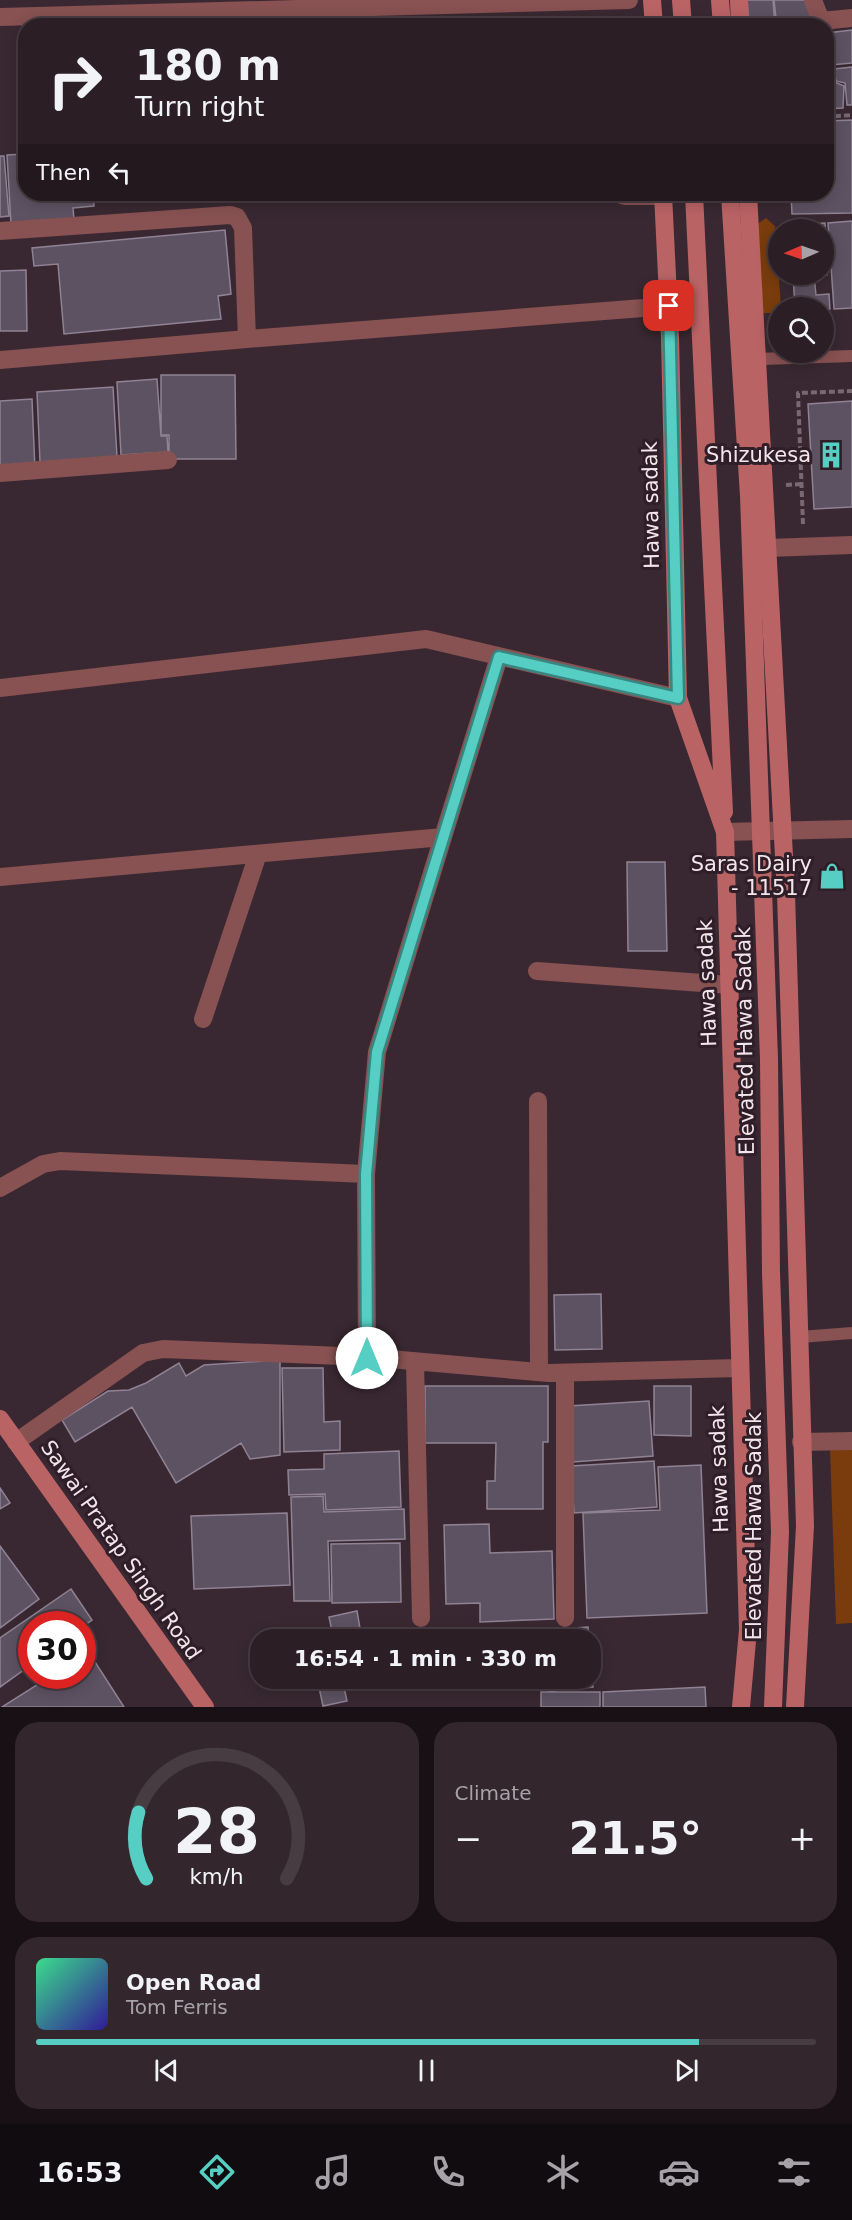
<!DOCTYPE html>
<meta charset="utf-8">
<style>
body{margin:0;font-family:"DejaVu Sans",sans-serif;background:#33272d;color:#f1f3f6;height:100vh;display:flex;flex-direction:column;font-size:22px;white-space:nowrap}
*{box-sizing:border-box;margin:0}
p{font-size:20px;color:#a6a2a7}
.icon{flex:none;width:33px;height:33px;fill:none;stroke:currentColor;stroke-width:2;stroke-linecap:round;stroke-linejoin:round}
.map{position:relative;height:1707px;overflow:hidden}
.side{display:flex;flex-direction:column;gap:15px;padding:15px;background:#181014;flex:1}
.side>*{flex:none}
.hud{position:absolute;left:18px;top:18px;width:816px;height:183px;border-radius:24px;box-shadow:0 3px 15px #0003,0 0 0 2px #473c42;background:#2b1e25;color:#f1f3f6;overflow:hidden}
.needle{width:39px;rotate:268deg}
.buttons{position:absolute;left:768px;top:219px;display:grid;gap:12px}
.buttons a{display:grid;place-items:center;width:66px;height:66px;border-radius:50%;background:#2b1e25;box-shadow:0 3px 15px #0003,0 0 0 2px #473c42;font-size:30px}
.speed{position:absolute;left:18px;top:1611px;display:flex;gap:12px;font-size:30px;font-weight:700;text-align:center}
.speed>*{display:grid;place-content:center;width:78px;height:78px;border-radius:50%;background:#2b1e25;box-shadow:0 3px 15px #0003,0 0 0 2px #473c42;line-height:1}
.speed .limit{border:9px solid #d22;background:#fff;color:#111}
.pin{position:absolute;display:grid;place-items:center;width:51px;height:51px;color:#fff;margin:-26px;border-radius:12px;box-shadow:0 3px 9px #0006}
.me{position:absolute;width:66px;margin:-33px;rotate:0deg;stroke-linejoin:round;filter:drop-shadow(0 0 4px #0008)}
.turn{display:flex;align-items:center;gap:21px;height:126px;padding:0 18px;font-size:27px}
.turn .icon{width:78px;height:78px;stroke-width:2.5}
.turn b{display:block;font-size:42px;line-height:51px}
.then{display:flex;align-items:center;height:57px;padding:0 18px;background:#0003;gap:12px;font-size:22px}
.big{font-size:45px;font-weight:700;line-height:1.1}
.side .card{flex:1;display:flex;flex-direction:column;justify-content:center;gap:9px;min-width:0;padding:0 21px;border-radius:24px;background:#33272d}
.side .dial{align-items:center;gap:0}
.dial svg{height:156px;overflow:visible;fill:none;stroke:#473c42;stroke-width:7;stroke-linecap:round;text-anchor:middle}
.dial text{fill:#f1f3f6;stroke:none}
.song{display:flex;align-items:center;gap:18px}
.cover{width:72px;height:72px;border-radius:9px;background:linear-gradient(135deg,hsl(150 70% 55%),hsl(250 70% 35%))}
.played{height:6px;border-radius:3px;background:linear-gradient(90deg,#56cec3 85%,#473c42 85%)}
.keys{display:flex;justify-content:space-around;direction:ltr}
.heat{display:flex;justify-content:space-between;align-items:center;font-size:33px;direction:ltr}
.side .tiles{flex:1;display:grid;gap:15px;grid-template-columns:1fr 1fr}
.card:last-child{grid-column:span 2}
.trip{position:absolute;left:250px;top:1629px;width:351px;height:60px;border-radius:24px;background:#2b1e25;box-shadow:0 3px 15px #0003,0 0 0 2px #473c42;font-weight:700;line-height:60px;text-align:center}
.tabs{display:flex;height:96px;justify-content:space-around;align-items:center;background:#110c0f;color:#a6a2a7}
.tabs .icon{width:42px;height:42px}
.tabs .active{color:#56cec3}
.tabs b{font-size:27px;color:#f1f3f6}
.map>svg:first-child{display:block}
.green{fill:#7a3c0c}
.building{fill:#5d5262;stroke:#8f8294;stroke-width:1.5}
.lines{fill:none;stroke-linecap:round;stroke-linejoin:round}
.path{stroke:#786970;stroke-width:4;stroke-dasharray:6 3;stroke-linecap:butt}
.lane{stroke:#885152;stroke-width:12}
.street{stroke:#885152;stroke-width:18}
.secondary{stroke:#ba6365;stroke-width:18}
.secondary-bridge{stroke:#ba6365;stroke-width:18}
.route-casing{stroke:#38867f;stroke-width:15}
.route{stroke:#56cec3;stroke-width:10}
.labels{text-anchor:middle;stroke-width:6;stroke-linejoin:round;paint-order:stroke}
.poi-label{font-size:21px;fill:#f2e6eb;stroke:#2f1e27;text-anchor:end}
.street-label{font-size:21px;fill:#f2e6eb;stroke:#2f1e27}
</style>
<div class="map">
<svg width="852" height="1707" viewBox="0 0 852 1707">
<rect width="100%" height="100%" fill="#392831"/>
<!-- green -->
<path class="green" d="M766,218L775,226L781,307L778,308V313H760L756,225Z
M852,1447V1623L836,1624L830,1448Z"/>
<!-- building -->
<path class="building" d="M747,0H773L775,26H749Z
M774,0H805L811,17L776,18Z
M811,17L812,26H776V18Z
M852,30V63L831,65L827,33Z
M826,66H830L832,81L844,86L843,108L826,109Z
M852,67V105H847L845,83L836,81L834,69Z
M852,120V213L792,214L791,194H826V121Z
M26,154V194H93L94,206L73,208L74,220L11,224L7,155Z
M0,156H4L9,216L0,217Z
M852,221V308L834,309L828,223Z
M825,223L827,275L814,276L816,295L829,294L830,309L795,308L793,275L824,274V230H791V225Z
M225,230L231,294L218,296L221,319L64,334L58,264L34,266L32,248Z
M26,270L27,331H0V271Z
M161,375H235L236,459H169V435H161Z
M157,379L161,436H167L168,452L121,455L117,382Z
M113,387L117,457L40,462L37,392Z
M32,399L35,470L0,471V401Z
M852,401V507L814,509L808,404Z
M627,862H665L667,951H628Z
M839,870L840,881L825,882V871Z
M601,1294L602,1349L555,1350L554,1295Z
M280,1360V1455L250,1459L241,1443L176,1483L132,1407L75,1442L62,1420L108,1391L129,1390L146,1383L179,1363L186,1376L204,1365Z
M282,1368H323L324,1422L340,1421V1450L284,1452Z
M425,1386H548V1442H543V1509H487V1481H495L496,1443H425Z
M654,1386H691V1436L654,1435Z
M649,1401L653,1456L573,1462L569,1406Z
M399,1451L401,1507L326,1510L325,1494L289,1495L288,1470L324,1469V1454Z
M654,1461L657,1507L574,1513L571,1466Z
M701,1465L707,1613L587,1618L583,1513L660,1510L658,1467Z
M0,1488L10,1503L0,1509Z
M323,1496L324,1512L404,1509L405,1539L328,1541L330,1601H294L291,1497Z
M287,1513L290,1585L194,1589L191,1516Z
M489,1524L490,1553L552,1551L554,1619L480,1622V1603L446,1604L444,1525Z
M400,1543L401,1602L332,1603L331,1544Z
M0,1546L39,1599L0,1628Z
M71,1589L92,1620L82,1627V1624H32V1664L0,1687V1638Z
M357,1611L362,1640H312L333,1636L329,1617Z
M588,1627L589,1640H545L544,1630Z
M88,1651L124,1707H2L51,1676H82V1655Z
M591,1668L593,1687L549,1691L548,1678H591Z
M317,1678H342L347,1701L323,1706Z
M705,1687L706,1707H603V1692Z
M541,1692H600V1707H541Z"/>
<g class="lines">
<!-- path -->
<path class="path" d="M826,117L852,115
M786,485L801,484
M803,524L798,393L852,391"/>
<!-- lane -->
<path class="lane" d="M607,194L625,199H663
M758,359L852,356
M800,1337L852,1333"/>
<!-- street -->
<path class="street" d="M813,0L821,21L852,18
M0,17L629,0
M0,231L230,215L237,217L243,228L247,339L0,360
M247,339L669,306
M0,473L168,460
M768,548L852,545
M0,688L426,639L678,698
M725,832L852,829
M443,837L499,657
M0,877L443,837L377,1052L366,1174L60,1161L43,1164L0,1188
M537,971L730,985
M203,1019L258,854
M538,1101L539,1372
M366,1174L367,1357
M415,1362L421,1618
M565,1373V1618
M16,1442L143,1353L163,1349L367,1357L549,1373L738,1368
M801,1442L852,1441"/>
<!-- secondary -->
<path class="secondary" d="M652,0L654,26
M681,0L683,26
M720,0L722,26
M739,0L740,26
M663,194L670,337L678,698L725,832L748,1630L741,1707
M694,194L724,812
M748,194L786,893L805,1526L795,1707
M0,1419L205,1707"/>
<!-- secondary-bridge -->
<path class="secondary-bridge" d="M730,194L749,496L769,1059L771,1273L780,1532L773,1707"/>
</g>
<g class="lines">
<!-- route casing -->
<g class="route-casing">
<path id="route" d="M367,1358L366,1174L377,1052L499,657L678,698L669,306"/>
</g>
<!-- route -->
<use href="#route" class="route"/>
</g>
<!-- icons -->
<defs>
<g id="building-bare" transform="scale(2.07)"><path d="M-4-6H4V6H1V3H-1V6H-4ZM-2.5-4.3h1.7v1.8h-1.7ZM.8-4.3h1.7v1.8H.8ZM-2.5-1h1.7V.8h-1.7ZM.8-1h1.7V.8H.8Z" fill="#56cec3" stroke="#2f1e27" stroke-width="2.5" paint-order="stroke"/></g>
<g id="shop-bare" transform="scale(2.07)"><path d="M-5-2.5h2.3a2.7 3.5 0 0 1 5.4 0H5L5.5 6h-11ZM-1.5-2.5h3a1.5 2.3 0 0 0-3 0Z" fill="#56cec3" stroke="#2f1e27" stroke-width="2.5" paint-order="stroke"/></g>
</defs>
<g fill-rule="evenodd">
<use href="#building-bare" x="831" y="455"/>
<use href="#shop-bare" x="832" y="876"/>
</g>
<g class="labels">
<!-- poi labels -->
<g class="poi-label">
<text x="811" y="462">Shizukesa</text>
<text x="812" y="871">Saras Dairy<tspan x="812" dy="24">- 11517</tspan></text>
</g>
<!-- street labels -->
<g class="street-label">
<text transform="translate(651 505) rotate(-91)" y="7">Hawa sadak</text>
<text transform="translate(707 983) rotate(-92)" y="7">Hawa sadak</text>
<text transform="translate(745 1041) rotate(-91)" y="7">Elevated Hawa Sadak</text>
<text transform="translate(719 1469) rotate(-92)" y="7">Hawa sadak</text>
<text transform="translate(754 1526) rotate(-90)" y="7">Elevated Hawa Sadak</text>
<text transform="translate(121 1550) rotate(55)" y="7">Sawai Pratap Singh Road</text>
</g>
</g>
</svg>
<div class="buttons">
<a><svg class="needle" viewBox="-14 -14 28 28"><path d="M0-13l5 13h-10z" fill="#e53935"/><path d="M0 13l5-13h-10z" fill="#a6a2a7"/></svg></a>
<a><svg class="icon" aria-label="search" viewBox="0 0 24 24"><circle cx="10" cy="10" r="6"/><path d="M15 15l6 6"/></svg></a>
</div>
<div class="speed"><div class="limit">30</div></div>
<div class="pin" style="left:669px;top:306px;background:#d93025"><svg class="icon" aria-label="arrive" viewBox="0 0 24 24"><path d="M6 21V4h12l-3 4 3 4H6"/></svg></div>
<svg class="me" style="left:367px;top:1358px" viewBox="-20 -20 40 40"><circle r="19" fill="#fff"/><path d="M0-13L10 11 0 6-10 11z" fill="#56cec3"/></svg>
<div class="trip">16:54 · 1 min · 330 m</div>
<div class="hud">
<div class="turn"><svg class="icon" aria-label="right" viewBox="0 0 24 24"><path d="M7 20v-9h11M14 6l5 5-5 5"/></svg><div><b>180 m</b>Turn right</div></div>
<div class="then">Then<svg class="icon" aria-label="left" viewBox="0 0 24 24"><path d="M17 20v-9H6M10 6l-5 5 5 5"/></svg></div>
</div>
</div>
<section class="side">
<div class="tiles">
<div class="card dial"><svg viewBox="0 0 100 80">
<path d="M14 69A42 42 0 1 1 86 69"/>
<path d="M14 69A42 42 0 0 1 10 35" stroke="#56cec3"/>
<text x="50" y="56" font-size="32" font-weight="700">28</text>
<text x="50" y="72" font-size="11">km/h</text>
</svg></div>
<div class="card"><p>Climate</p>
<div class="heat"><a>−</a><b class="big">21.5°</b><a>+</a></div>
</div>
<div class="card">
<div class="song"><i class="cover"></i><div><b>Open Road</b><p>Tom Ferris</p></div></div>
<div class="played"></div>
<div class="keys"><svg class="icon" aria-label="previous" viewBox="0 0 24 24"><path d="M18 5L8 12l10 7zM5 5v14"/></svg><svg class="icon" aria-label="pause" viewBox="0 0 24 24"><path d="M8 5v14M16 5v14"/></svg><svg class="icon" aria-label="next" viewBox="0 0 24 24"><path d="M6 5l10 7-10 7zM19 5v14"/></svg></div>
</div>
</div>
</section>
<nav class="tabs">
<b>16:53</b>
<svg class="icon active" aria-label="directions" viewBox="0 0 24 24"><path d="M12 3l9 9-9 9-9-9zM9 14v-3h6M13 9l2 2-2 2"/></svg>
<svg class="icon" aria-label="music" viewBox="0 0 24 24"><path d="M9 18V5l10-2v13"/><circle cx="6" cy="18" r="3"/><circle cx="16" cy="16" r="3"/></svg>
<svg class="icon" aria-label="phone" viewBox="0 0 24 24"><path d="M5 4h4l2 5-3 2q2 4 5 5l2-3 5 2v4C11 20 4 13 5 4z"/></svg>
<svg class="icon" aria-label="climate" viewBox="0 0 24 24"><path d="M12 3v18M4 7l16 10M4 17L20 7"/></svg>
<svg class="icon" aria-label="car" viewBox="0 0 24 24"><path d="M5 17H2v-5l4-1 3-4h7l3 4 3 1v5h-3M9 17h6M6 11h13"/><circle cx="7" cy="17" r="2"/><circle cx="17" cy="17" r="2"/></svg>
<svg class="icon" aria-label="filters" viewBox="0 0 24 24"><path d="M4 7h16M4 17h16"/><circle cx="9" cy="7" r="2"/><circle cx="15" cy="17" r="2"/></svg>
</nav>
